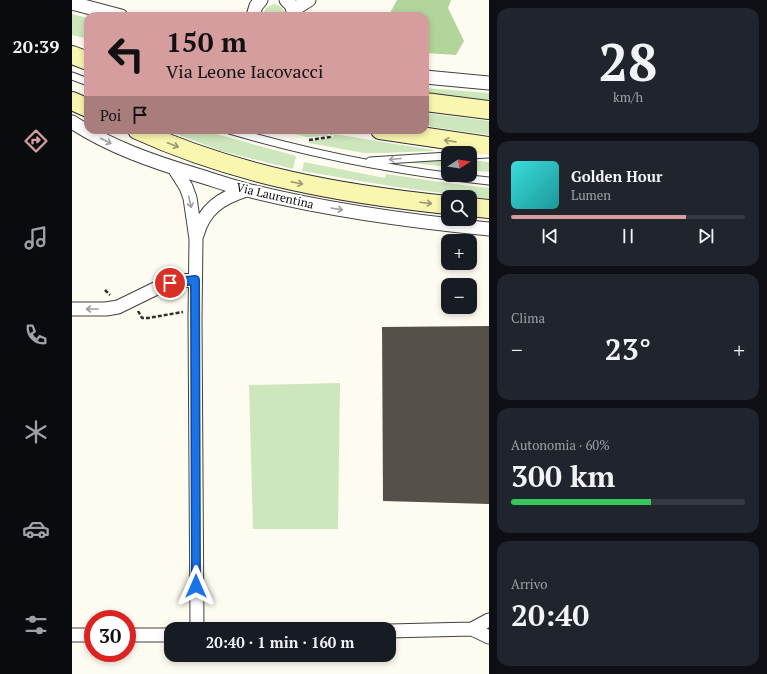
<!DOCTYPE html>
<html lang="it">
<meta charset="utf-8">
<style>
body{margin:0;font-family:"PT Serif",serif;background:#20242c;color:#f1f3f6;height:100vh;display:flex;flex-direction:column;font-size:15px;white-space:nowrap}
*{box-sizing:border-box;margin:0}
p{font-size:13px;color:#9ea1a6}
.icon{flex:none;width:22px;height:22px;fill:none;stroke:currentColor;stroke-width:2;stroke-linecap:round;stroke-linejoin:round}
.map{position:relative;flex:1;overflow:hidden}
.panel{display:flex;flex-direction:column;gap:8px;padding:8px;background:#0d0f14;width:278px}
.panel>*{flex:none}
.guide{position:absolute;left:12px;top:12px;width:345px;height:122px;border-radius:12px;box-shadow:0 2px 6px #0003;background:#d59d9d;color:#111;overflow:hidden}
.needle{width:26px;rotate:78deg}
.fabs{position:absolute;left:369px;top:146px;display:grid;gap:8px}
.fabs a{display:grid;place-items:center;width:36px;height:36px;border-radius:8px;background:#171b24;box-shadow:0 2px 6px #0003;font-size:20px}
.speed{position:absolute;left:12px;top:610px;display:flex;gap:8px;font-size:20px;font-weight:700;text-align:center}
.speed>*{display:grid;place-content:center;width:52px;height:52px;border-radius:50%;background:#171b24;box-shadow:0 2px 6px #0003;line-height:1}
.speed .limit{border:6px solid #d22;background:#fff;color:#111}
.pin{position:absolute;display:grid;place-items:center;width:34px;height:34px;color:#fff;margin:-17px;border:2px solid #fff;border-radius:50%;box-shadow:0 1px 4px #0007}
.me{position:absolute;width:44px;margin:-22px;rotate:0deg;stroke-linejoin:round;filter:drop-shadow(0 0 3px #0008)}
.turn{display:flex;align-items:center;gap:14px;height:84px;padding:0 16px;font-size:18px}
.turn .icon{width:52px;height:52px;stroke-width:2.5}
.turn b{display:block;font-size:28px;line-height:34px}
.then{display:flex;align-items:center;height:38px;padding:0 16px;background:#0003;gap:8px;font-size:15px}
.big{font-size:30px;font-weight:700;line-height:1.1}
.panel .tile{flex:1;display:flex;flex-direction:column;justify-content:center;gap:6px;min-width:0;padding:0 14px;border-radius:12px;background:#20242c}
.panel .dial{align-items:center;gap:0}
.dial b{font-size:52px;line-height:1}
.song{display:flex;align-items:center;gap:12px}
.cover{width:48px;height:48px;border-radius:6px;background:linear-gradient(135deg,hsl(180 70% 55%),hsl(180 70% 35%))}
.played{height:4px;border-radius:2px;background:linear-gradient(90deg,#d59d9d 75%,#363941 75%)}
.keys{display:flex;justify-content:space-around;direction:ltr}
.heat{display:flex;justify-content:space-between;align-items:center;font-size:22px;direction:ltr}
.charge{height:6px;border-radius:3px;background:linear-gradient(90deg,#34c759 60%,#363941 0)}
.trip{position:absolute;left:92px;top:622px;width:232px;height:40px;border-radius:12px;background:#171b24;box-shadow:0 2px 6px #0003;font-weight:700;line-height:40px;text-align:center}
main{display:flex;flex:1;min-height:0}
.menu{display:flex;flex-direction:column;width:72px;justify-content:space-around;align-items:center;background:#090b0e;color:#9ea1a6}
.menu .icon{width:28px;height:28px}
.menu .selected{color:#d59d9d}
.menu b{font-size:18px;color:#f1f3f6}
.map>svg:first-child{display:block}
.green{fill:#cee6bc}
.forest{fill:#b2d59c}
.building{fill:#56504b}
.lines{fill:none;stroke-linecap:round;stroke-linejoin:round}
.lane-casing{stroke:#414141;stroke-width:9}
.street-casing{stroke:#414141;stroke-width:15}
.secondary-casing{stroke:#303030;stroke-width:20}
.path{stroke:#303030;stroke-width:2.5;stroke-dasharray:4 2;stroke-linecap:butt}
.lane{stroke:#fff;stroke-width:7}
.street{stroke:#fff;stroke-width:13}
.secondary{stroke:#f9f6b0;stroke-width:18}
.oneway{stroke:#9f9f9f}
.oneway2{stroke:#9b996f}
.route-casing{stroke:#114b97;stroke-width:10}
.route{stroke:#1a73e8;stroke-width:7}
.labels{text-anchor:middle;stroke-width:4;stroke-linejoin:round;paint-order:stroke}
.street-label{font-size:12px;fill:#0e0e0e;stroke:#fff}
</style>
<main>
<nav class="menu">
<b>20:39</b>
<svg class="icon selected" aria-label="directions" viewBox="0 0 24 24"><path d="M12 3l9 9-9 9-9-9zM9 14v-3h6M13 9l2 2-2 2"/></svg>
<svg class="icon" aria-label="music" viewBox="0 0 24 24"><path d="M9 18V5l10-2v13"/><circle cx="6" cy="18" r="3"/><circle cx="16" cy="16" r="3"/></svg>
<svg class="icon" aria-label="phone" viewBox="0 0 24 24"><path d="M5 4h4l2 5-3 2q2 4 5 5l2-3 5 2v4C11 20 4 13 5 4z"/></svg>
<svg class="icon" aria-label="climate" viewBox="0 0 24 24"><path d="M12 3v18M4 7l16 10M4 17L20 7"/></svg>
<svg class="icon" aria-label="car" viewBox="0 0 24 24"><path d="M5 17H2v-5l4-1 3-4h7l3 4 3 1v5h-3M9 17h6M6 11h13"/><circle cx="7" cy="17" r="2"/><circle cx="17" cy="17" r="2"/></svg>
<svg class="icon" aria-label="filters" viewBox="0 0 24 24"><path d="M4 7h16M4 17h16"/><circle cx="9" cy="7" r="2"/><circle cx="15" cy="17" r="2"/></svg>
</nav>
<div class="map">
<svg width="417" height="674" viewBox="0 0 417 674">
<rect width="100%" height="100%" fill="#fefcf0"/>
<!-- green -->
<path class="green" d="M202,4C209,6 212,9 213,16H190L194,8Z
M0,14L16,18V39L0,35Z
M353,88L417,93V100L353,93Z
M353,113L417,121V135L353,126Z
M94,130H130L224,156L221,169L149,151Z
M206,130H243L257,133L256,136L235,137Z
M262,134L361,150V151L312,153H292L237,143V141L260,138Z
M398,160L417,162V172L398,170Z
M341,161H376V167L341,163Z
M232,162L313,178L314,174L382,184L417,188V199L324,187L230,171Z
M268,383L266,529H181L177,385Z"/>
<!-- forest -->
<path class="forest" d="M325,0H379L376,8L392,41L384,55L353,53V16H306L318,13Z"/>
<!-- building -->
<path class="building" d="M417,326V504L311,501L310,327Z"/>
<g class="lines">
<!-- lane casing -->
<g class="lane-casing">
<path id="lane" d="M0,76L16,82
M157,130C242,155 329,172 417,181
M398,155L417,154
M298,161L376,156"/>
</g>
<!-- street casing -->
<g class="street-casing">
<path id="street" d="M214,0L219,5L223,16
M0,3L49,16
M221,10L237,0
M181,16L184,6L189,0
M353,77L417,83
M0,122C38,147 82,162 125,175C142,180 158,186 175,190C254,210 335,221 417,229
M102,168L114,187L118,198L124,239L123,318L125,629
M125,235C132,209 149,198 174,190
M0,309H34L46,307L89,286L107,281L123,280
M400,629L417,637
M317,631L400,629L417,620
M0,635H21
M55,635H99"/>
</g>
<!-- secondary casing -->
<g class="secondary-casing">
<path id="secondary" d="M0,55L16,61
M0,101L16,108
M353,102L417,110
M65,130C164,175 268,194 376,205
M308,130L417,146
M398,207L417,209"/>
</g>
<!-- path -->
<path class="path" d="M237,140L258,137L259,133
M33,290L38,295
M66,311L70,318H76L111,312"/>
<!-- lane -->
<use href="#lane" class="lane"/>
<!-- street -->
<use href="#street" class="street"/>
<!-- secondary -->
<use href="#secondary" class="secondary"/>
</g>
<!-- one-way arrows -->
<defs><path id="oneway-shaft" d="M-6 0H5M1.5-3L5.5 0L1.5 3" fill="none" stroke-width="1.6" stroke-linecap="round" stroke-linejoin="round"/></defs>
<g class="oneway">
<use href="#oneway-shaft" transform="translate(34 141) rotate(27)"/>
<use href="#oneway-shaft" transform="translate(323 159) rotate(175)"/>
<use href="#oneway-shaft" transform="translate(118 202) rotate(77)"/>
<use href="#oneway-shaft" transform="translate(265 209) rotate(10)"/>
<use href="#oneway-shaft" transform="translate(20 309) rotate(180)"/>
</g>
<g class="oneway2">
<use href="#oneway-shaft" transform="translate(378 141) rotate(-172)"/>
<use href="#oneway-shaft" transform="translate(101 145) rotate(21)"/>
<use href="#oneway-shaft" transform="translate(225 183) rotate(12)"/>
<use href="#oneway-shaft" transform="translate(354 203) rotate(7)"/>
</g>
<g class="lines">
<!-- route casing -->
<g class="route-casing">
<path id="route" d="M98,283L123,280L124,586"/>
</g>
<!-- route -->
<use href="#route" class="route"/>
</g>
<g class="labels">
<!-- street labels -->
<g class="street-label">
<text transform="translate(203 196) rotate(13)" y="4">Via Laurentina</text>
</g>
</g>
</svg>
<div class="fabs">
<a><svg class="needle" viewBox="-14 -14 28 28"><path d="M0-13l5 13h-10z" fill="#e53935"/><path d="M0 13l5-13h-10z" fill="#9ea1a6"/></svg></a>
<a><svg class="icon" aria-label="search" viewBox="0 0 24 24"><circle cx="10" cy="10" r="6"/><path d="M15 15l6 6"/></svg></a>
<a>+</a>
<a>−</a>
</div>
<div class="speed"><div class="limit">30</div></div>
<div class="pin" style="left:98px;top:283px;background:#d93025"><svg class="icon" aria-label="arrive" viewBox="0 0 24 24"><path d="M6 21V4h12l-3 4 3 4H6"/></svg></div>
<svg class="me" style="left:124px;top:586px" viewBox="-20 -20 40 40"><path d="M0-17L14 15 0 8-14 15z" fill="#1a73e8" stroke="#fff" stroke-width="4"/></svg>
<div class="trip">20:40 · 1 min · 160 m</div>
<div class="guide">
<div class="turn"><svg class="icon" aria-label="left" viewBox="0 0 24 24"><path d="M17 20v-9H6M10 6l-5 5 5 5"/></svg><div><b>150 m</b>Via Leone Iacovacci</div></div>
<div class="then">Poi<svg class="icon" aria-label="arrive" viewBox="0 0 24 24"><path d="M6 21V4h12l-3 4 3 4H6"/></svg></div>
</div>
</div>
<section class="panel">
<div class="tile dial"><b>28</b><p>km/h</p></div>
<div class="tile">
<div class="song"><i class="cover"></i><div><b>Golden Hour</b><p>Lumen</p></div></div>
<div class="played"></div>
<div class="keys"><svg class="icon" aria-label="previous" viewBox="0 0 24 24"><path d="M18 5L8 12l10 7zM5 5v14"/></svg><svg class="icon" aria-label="pause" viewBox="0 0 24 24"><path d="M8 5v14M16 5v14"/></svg><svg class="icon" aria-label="next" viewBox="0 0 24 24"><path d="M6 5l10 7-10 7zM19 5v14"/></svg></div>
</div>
<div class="tile"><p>Clima</p>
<div class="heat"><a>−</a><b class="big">23°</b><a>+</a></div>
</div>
<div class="tile"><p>Autonomia · 60%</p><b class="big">300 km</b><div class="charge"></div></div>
<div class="tile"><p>Arrivo</p><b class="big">20:40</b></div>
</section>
</main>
